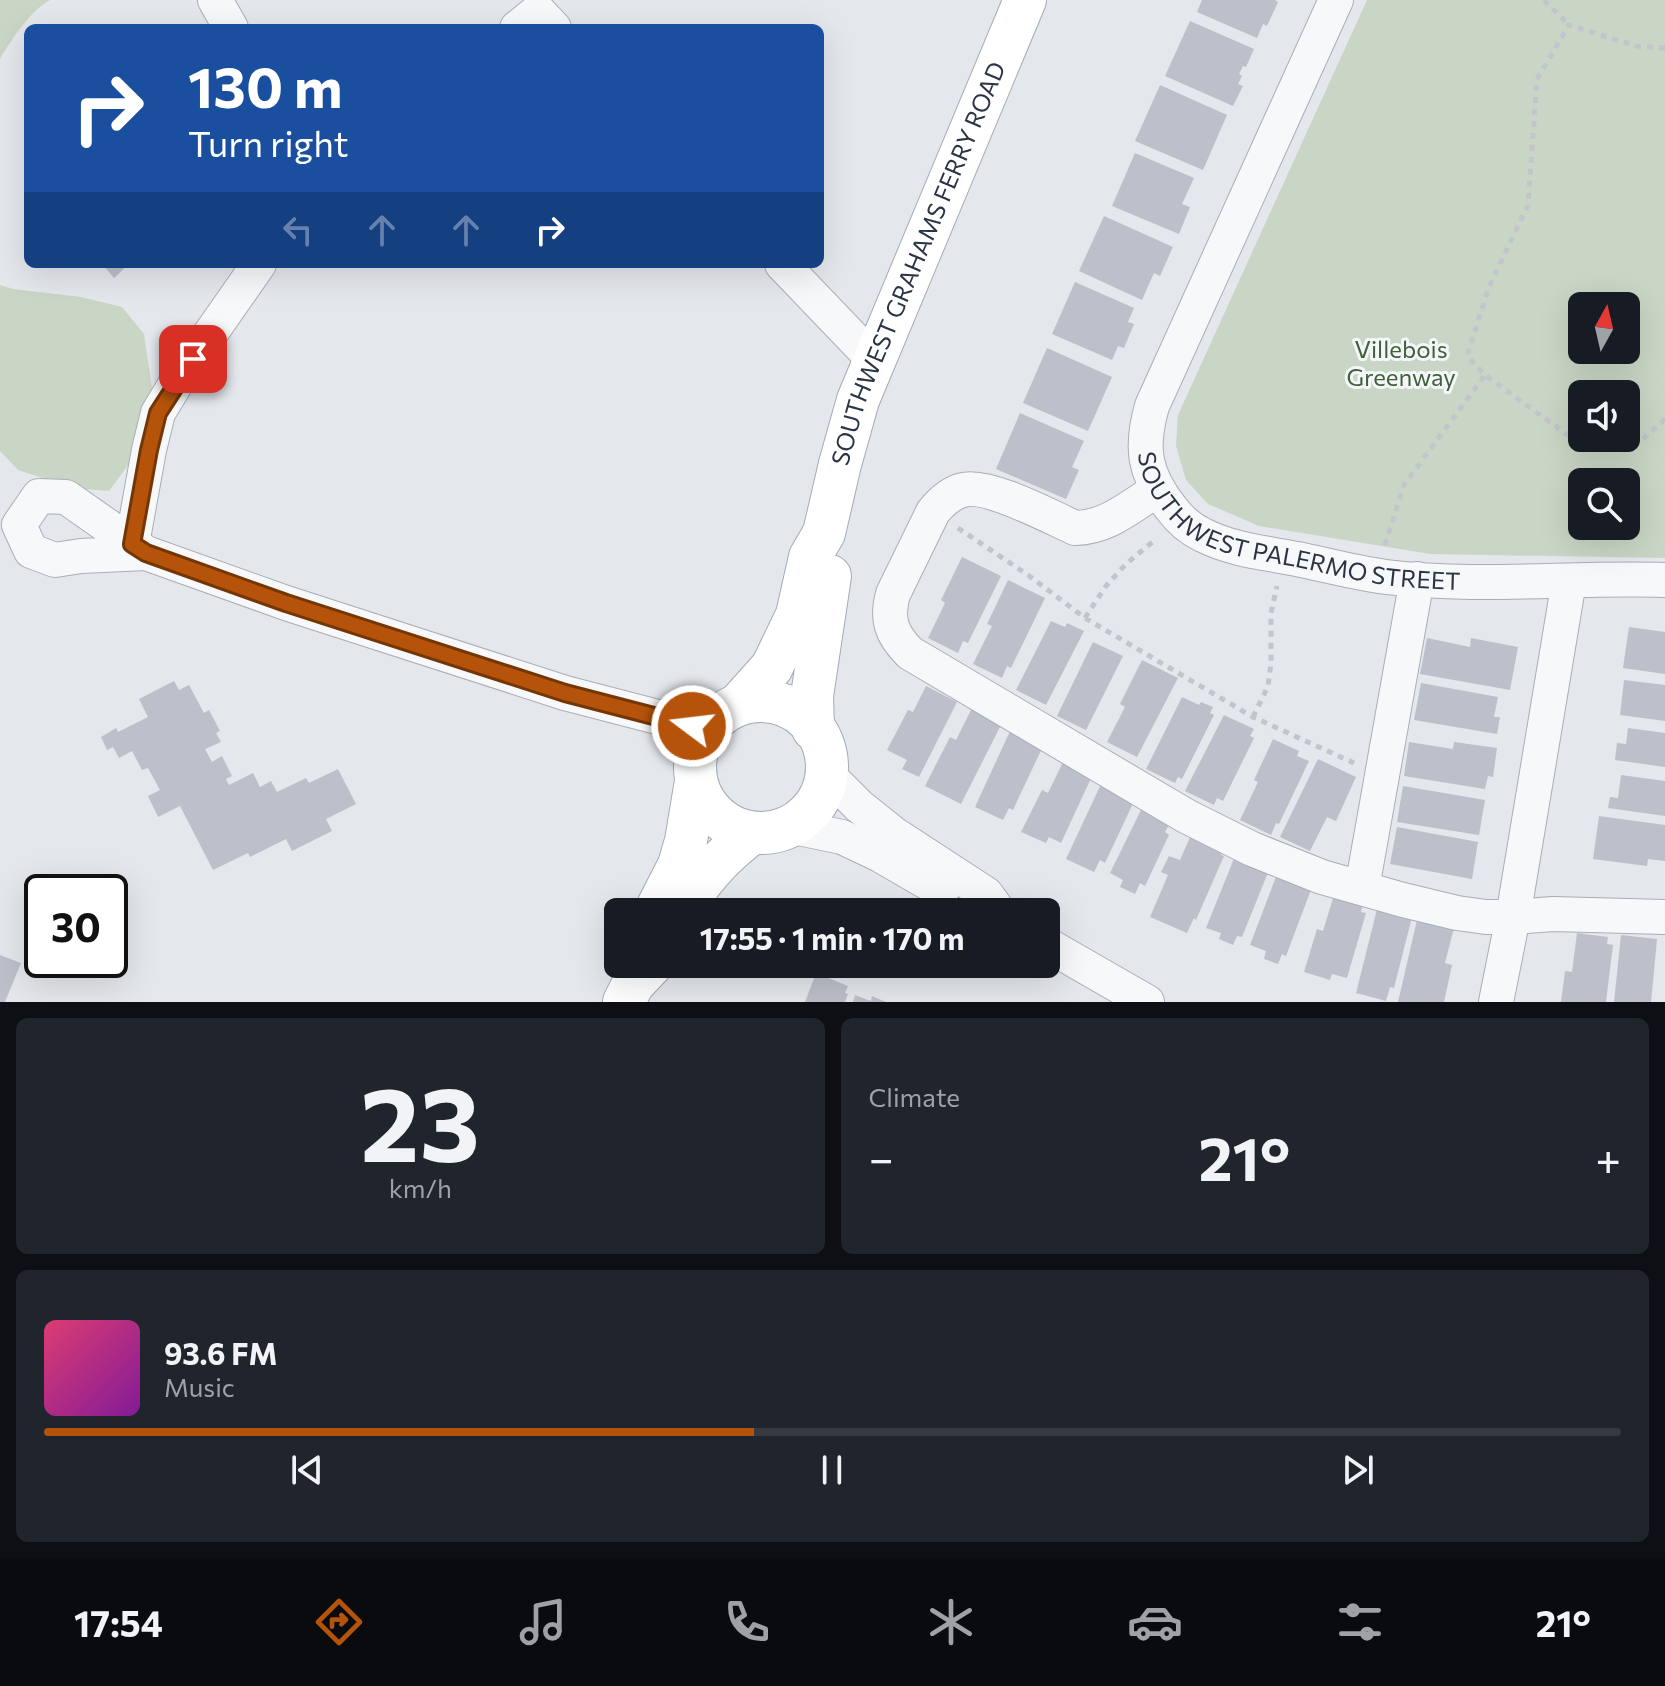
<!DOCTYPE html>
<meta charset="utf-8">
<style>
body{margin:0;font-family:Commissioner,sans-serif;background:#20242c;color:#f1f3f6;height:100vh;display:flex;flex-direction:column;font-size:30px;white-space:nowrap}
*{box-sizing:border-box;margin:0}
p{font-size:26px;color:#9ea1a6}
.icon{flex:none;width:44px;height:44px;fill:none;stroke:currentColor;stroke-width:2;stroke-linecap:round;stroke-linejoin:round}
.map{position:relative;height:1002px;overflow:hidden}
.side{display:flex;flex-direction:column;gap:16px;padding:16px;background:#0d0f14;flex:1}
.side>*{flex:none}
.top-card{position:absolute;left:24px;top:24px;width:800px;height:244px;border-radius:12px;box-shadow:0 8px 32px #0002;background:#1a4fa0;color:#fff;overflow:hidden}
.needle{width:52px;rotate:8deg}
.buttons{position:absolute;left:1568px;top:292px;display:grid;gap:16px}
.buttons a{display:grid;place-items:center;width:72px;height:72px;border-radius:12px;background:#171b24;box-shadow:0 8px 32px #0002;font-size:40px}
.speed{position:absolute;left:24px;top:874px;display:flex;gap:16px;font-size:40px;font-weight:700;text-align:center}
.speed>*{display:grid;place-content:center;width:104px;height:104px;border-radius:50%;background:#171b24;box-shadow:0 8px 32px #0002;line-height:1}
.speed .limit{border:4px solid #111;border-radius:12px;background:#fff;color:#111}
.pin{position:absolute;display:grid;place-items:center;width:68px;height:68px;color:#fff;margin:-34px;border-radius:16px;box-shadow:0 4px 12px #0006}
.me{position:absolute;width:88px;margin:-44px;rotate:285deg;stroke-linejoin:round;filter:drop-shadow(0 0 6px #0008)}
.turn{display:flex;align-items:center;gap:28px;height:168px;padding:0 32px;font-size:36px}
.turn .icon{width:104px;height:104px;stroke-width:2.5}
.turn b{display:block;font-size:56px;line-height:68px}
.lanes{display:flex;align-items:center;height:76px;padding:0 32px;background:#0003;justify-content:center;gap:40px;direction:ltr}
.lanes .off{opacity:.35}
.big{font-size:60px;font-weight:700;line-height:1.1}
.side .card{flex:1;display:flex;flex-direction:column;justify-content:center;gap:12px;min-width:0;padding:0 28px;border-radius:12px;background:#20242c}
.side .dial{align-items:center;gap:0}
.dial b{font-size:104px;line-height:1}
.song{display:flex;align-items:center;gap:24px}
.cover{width:96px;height:96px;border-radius:12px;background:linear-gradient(135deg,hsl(340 70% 55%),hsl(290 70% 35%))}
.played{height:8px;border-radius:4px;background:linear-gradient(90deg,#b45309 45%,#363941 45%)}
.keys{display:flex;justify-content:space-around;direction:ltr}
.heat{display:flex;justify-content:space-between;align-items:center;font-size:44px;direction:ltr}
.side .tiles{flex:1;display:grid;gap:16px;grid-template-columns:1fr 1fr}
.card:last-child{grid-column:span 2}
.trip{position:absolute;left:604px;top:898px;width:456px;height:80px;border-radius:12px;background:#171b24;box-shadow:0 8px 32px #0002;font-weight:700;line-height:80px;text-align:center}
.dock{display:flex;height:128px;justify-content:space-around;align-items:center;background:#090b0e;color:#9ea1a6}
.dock .icon{width:56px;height:56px}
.dock .active{color:#b45309}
.dock b{font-size:36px;color:#f1f3f6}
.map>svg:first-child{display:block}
.green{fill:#c9d6c5;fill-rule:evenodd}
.building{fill:#bbc0ca}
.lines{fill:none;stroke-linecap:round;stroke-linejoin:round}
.minor-casing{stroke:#a9aeb7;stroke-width:36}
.major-casing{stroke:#a3abb8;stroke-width:44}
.path{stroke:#c2c5cb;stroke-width:5;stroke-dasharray:6 6;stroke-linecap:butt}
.minor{stroke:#f7f8fa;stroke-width:34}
.major{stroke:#fff;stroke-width:42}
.route-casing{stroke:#753606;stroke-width:20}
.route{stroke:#b45309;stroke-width:14}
.labels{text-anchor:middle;stroke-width:6;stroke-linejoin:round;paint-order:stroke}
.street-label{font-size:24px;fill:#2b3445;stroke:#f4f6f9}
.park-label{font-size:24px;fill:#3f6138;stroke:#f4f6f9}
</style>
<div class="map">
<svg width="1665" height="1002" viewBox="0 0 1665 1002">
<rect width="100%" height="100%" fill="#e4e7ec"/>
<!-- green -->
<path class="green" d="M0,0H50C31,10 11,40 0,59Z
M1367,0H1665V558L1430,554L1259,526L1208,504L1186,480L1176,446L1178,415ZM1582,306H1626V350H1582ZM1582,394H1626V438H1582ZM1582,482H1626V526H1582Z
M0,285L13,289L81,297L122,307L144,334L152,388L129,464L109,491L74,488L18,470L0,451Z"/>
<!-- building -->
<path class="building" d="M1202,0H1275L1278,2L1267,26L1263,24L1257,38L1197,12Z
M1190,21L1254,49L1246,67L1243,66L1239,74L1242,76L1238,84L1243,86L1233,106L1165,76Z
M1160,85L1227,115L1203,170L1135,141Z
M1135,153L1194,178L1182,204L1190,207L1179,234L1112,206Z
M1104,216L1173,247L1160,276L1154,273L1142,300L1079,271Z
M102,264H129L114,278Z
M1075,282L1134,308L1128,322L1134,324L1124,348L1118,346L1112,360L1052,334Z
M1047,348L1112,377L1088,431L1023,403Z
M1020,413L1084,441L1072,467L1079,470L1066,499L996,469Z
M962,557L1001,576L968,643L963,641L958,653L928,638L945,603L941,600Z
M1008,580L1045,598L1011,668L1007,666L1002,678L973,664L992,626L987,624Z
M1051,621L1065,627L1067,623L1084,631L1046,705L1016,690Z
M1629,627L1665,632V674L1623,668Z
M1427,638L1470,647L1471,638L1518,647L1510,690L1420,674Z
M1093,642L1123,656L1086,730L1057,716Z
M1142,660L1178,678L1137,757L1107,742L1125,707L1120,704Z
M1624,680L1665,685V721L1620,715Z
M174,681L179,690L189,685L204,713L209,710L220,731L216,733L221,742L205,749L212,762L222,756L232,776L226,779L229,785L253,773L260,787L271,781L277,792L306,778L309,783L338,769L356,804L326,819L332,831L292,851L286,839L250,857L248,853L213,870L180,806L158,817L148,796L160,790L148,768L142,770L132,751L119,758L113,747L107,750L101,737L116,728L118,732L148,717L139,699Z
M1421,683L1498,697L1494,717H1500L1497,734L1414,720Z
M926,686L957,702L919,777L902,769L907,760L887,750L908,710L913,712Z
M1182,697L1199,705L1201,702L1213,707L1210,713L1214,715L1182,779L1178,777L1175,783L1146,769Z
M972,708L1002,723L961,804L925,786L950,737L956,740Z
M1224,715L1254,729L1250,736L1254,738L1223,801L1217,798L1214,805L1185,791Z
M1628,728L1665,733V767L1615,760L1617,743L1626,744Z
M1011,729L1044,744L1013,810L1009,808L1003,820L975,807Z
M1273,739L1299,751L1297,756L1309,761L1279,824L1276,823L1271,835L1240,820L1258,782L1254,780Z
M1409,742L1453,749L1454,742L1497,748L1493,777L1488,776L1485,789L1404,776Z
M1318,759L1356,777L1336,821L1327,817L1310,851L1280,837Z
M1064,760L1093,774L1061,843L1049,837L1046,843L1021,832L1042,790L1048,793Z
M1621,775L1665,781V816L1608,808L1610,797L1618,798Z
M1102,782L1136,797L1105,863L1100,860L1094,872L1066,859Z
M1403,786L1485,800L1479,835L1397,822Z
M1142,808L1171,821L1165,832L1169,835L1145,886L1140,883L1135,894L1120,887L1123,880L1110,873Z
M1599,816L1665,825V861L1648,859L1647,866L1593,859Z
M1397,827L1478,842L1472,879L1390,864Z
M1191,835L1223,849L1221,855L1224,856L1196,920L1194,918L1187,933L1150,917L1168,875L1161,872L1169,856L1180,860Z
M1235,856L1269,870L1242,937L1237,936L1233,945L1219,939L1221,933L1206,928Z
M1277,874L1312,887L1286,956L1282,954L1278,964L1264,959L1266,951L1250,945Z
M1334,895L1363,904L1361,912L1366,913L1347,978L1332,974L1330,980L1304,972L1317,929L1323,931Z
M1377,909L1412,917L1394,988L1390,987L1386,1001L1356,993Z
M1417,920L1454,928L1445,963L1452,965L1444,1002H1398Z
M1577,933L1608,937L1607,944L1613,945L1606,1002H1561L1565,971L1572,972Z
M1621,935L1657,939L1651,1002H1614Z
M0,955L21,963L5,1002H0Z
M816,973L848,986L845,993L848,994L845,1002H805Z
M855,995L871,1001L872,996L886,1002H853Z"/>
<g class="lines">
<!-- minor casing -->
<g class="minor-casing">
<g id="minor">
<path d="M215,0L231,28"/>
<path id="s1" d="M1336,0L1152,406C1140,448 1144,474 1171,508C1179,519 1190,529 1203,535C1232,550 1266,553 1297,559C1326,565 1356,573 1386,577C1479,588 1572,577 1665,580"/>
<path d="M517,28L538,11L554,28"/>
<path d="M782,264L874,360"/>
<path d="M1157,490C1131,506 1107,528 1075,528C1051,517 987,483 963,490C951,493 941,502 933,512L893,594C886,619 891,634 910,653L1186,816L1252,849L1322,877L1403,900L1457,913L1486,917H1513L1553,914L1665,917"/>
<path d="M132,544L149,450L158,413L176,383L259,264"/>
<path d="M146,553L81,556L55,560L31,551L19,525L39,496L66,497L146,553L286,603L565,693L692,726L705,732"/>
<path d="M826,773L859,806L894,834L986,894L999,912"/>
<path d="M789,826L842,837L880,855L942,891"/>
<path d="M1362,888L1417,579"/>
<path d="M1046,944L1147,1002"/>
<path d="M1496,1002L1513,917L1569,581"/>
</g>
</g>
<!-- major casing -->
<g class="major-casing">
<g id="major">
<circle cx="761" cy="767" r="66"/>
<path id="s2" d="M738,705L772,667L797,615L810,557L824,533L840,464L858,400L1025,0"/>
<path d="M813,729L812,696L830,576"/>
<path d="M655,912L679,865L686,841L696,781"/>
<path d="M682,912C699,881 724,854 752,833"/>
<path d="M624,1002L633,984L652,964"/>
</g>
</g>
<!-- path -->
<path class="path" d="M1544,0L1569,25
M1665,48L1636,46L1569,25L1537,79L1528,205L1489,287L1467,356L1485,375L1583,446L1640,442L1665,419
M958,528L1028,575L1085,618L1253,717L1354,763
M1385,545L1404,485L1485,375
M1085,618L1106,586L1126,564L1156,539
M1253,717L1268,686L1271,663V613L1277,586"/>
<!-- minor -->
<use href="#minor" class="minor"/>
<!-- major -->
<use href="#major" class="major"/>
</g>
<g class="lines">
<!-- route casing -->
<g class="route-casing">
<path id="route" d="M193,359L158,413L149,450L132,544L146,553L286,603L565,693L692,726"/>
</g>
<!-- route -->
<use href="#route" class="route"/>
</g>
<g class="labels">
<!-- street labels -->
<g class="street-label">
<text dy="8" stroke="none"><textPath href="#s2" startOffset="482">SOUTHWEST GRAHAMS FERRY ROAD</textPath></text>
<text dy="8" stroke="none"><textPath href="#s1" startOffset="676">SOUTHWEST PALERMO STREET</textPath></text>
</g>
<!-- park labels -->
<g class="park-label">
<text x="1401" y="358">Villebois<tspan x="1401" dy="28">Greenway</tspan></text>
</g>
</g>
</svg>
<div class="buttons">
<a><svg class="needle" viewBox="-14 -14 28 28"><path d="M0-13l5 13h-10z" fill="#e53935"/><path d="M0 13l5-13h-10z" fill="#9ea1a6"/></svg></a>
<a><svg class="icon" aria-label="sound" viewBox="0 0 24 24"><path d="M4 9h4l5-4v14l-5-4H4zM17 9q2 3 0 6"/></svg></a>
<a><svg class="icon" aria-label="search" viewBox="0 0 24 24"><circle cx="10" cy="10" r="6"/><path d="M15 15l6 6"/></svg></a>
</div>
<div class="speed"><div class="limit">30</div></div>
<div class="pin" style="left:193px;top:359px;background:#d93025"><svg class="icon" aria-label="arrive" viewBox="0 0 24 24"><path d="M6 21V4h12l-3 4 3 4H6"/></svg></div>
<svg class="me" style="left:692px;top:726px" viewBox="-20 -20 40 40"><circle r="17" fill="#b45309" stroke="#fff" stroke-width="3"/><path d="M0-11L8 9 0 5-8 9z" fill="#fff"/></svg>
<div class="trip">17:55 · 1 min · 170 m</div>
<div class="top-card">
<div class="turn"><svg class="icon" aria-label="right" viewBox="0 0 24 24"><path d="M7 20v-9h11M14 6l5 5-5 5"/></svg><div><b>130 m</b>Turn right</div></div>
<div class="lanes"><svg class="icon off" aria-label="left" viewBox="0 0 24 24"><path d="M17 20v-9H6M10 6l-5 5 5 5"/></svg><svg class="icon off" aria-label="ahead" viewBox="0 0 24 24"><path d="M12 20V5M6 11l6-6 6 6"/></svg><svg class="icon off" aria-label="ahead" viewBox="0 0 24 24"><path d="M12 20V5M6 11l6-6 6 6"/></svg><svg class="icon" aria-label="right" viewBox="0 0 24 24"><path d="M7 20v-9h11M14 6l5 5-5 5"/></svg></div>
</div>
</div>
<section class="side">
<div class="tiles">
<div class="card dial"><b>23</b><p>km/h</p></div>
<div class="card"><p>Climate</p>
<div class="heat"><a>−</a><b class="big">21°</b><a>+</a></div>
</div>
<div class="card">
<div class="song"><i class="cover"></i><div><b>93.6 FM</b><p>Music</p></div></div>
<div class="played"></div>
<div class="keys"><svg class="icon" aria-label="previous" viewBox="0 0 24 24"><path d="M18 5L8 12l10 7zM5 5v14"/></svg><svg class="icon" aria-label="pause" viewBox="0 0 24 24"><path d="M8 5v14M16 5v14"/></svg><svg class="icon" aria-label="next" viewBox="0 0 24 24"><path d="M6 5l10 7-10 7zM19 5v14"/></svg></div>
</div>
</div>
</section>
<nav class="dock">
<b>17:54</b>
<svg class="icon active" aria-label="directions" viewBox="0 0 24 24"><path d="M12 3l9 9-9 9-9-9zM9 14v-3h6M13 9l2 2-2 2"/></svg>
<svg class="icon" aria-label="music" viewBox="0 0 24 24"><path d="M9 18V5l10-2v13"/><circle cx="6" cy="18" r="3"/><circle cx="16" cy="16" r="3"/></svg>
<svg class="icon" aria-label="phone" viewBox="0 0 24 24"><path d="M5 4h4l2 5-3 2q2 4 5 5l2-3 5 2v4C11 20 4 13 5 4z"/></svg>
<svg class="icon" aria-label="climate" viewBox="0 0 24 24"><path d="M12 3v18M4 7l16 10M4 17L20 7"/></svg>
<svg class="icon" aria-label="car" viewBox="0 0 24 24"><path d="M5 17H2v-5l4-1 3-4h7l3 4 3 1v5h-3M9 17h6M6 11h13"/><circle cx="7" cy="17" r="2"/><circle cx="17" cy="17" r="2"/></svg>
<svg class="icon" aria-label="filters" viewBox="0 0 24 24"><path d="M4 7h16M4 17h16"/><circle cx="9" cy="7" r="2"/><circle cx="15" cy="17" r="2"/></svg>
<b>21°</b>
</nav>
